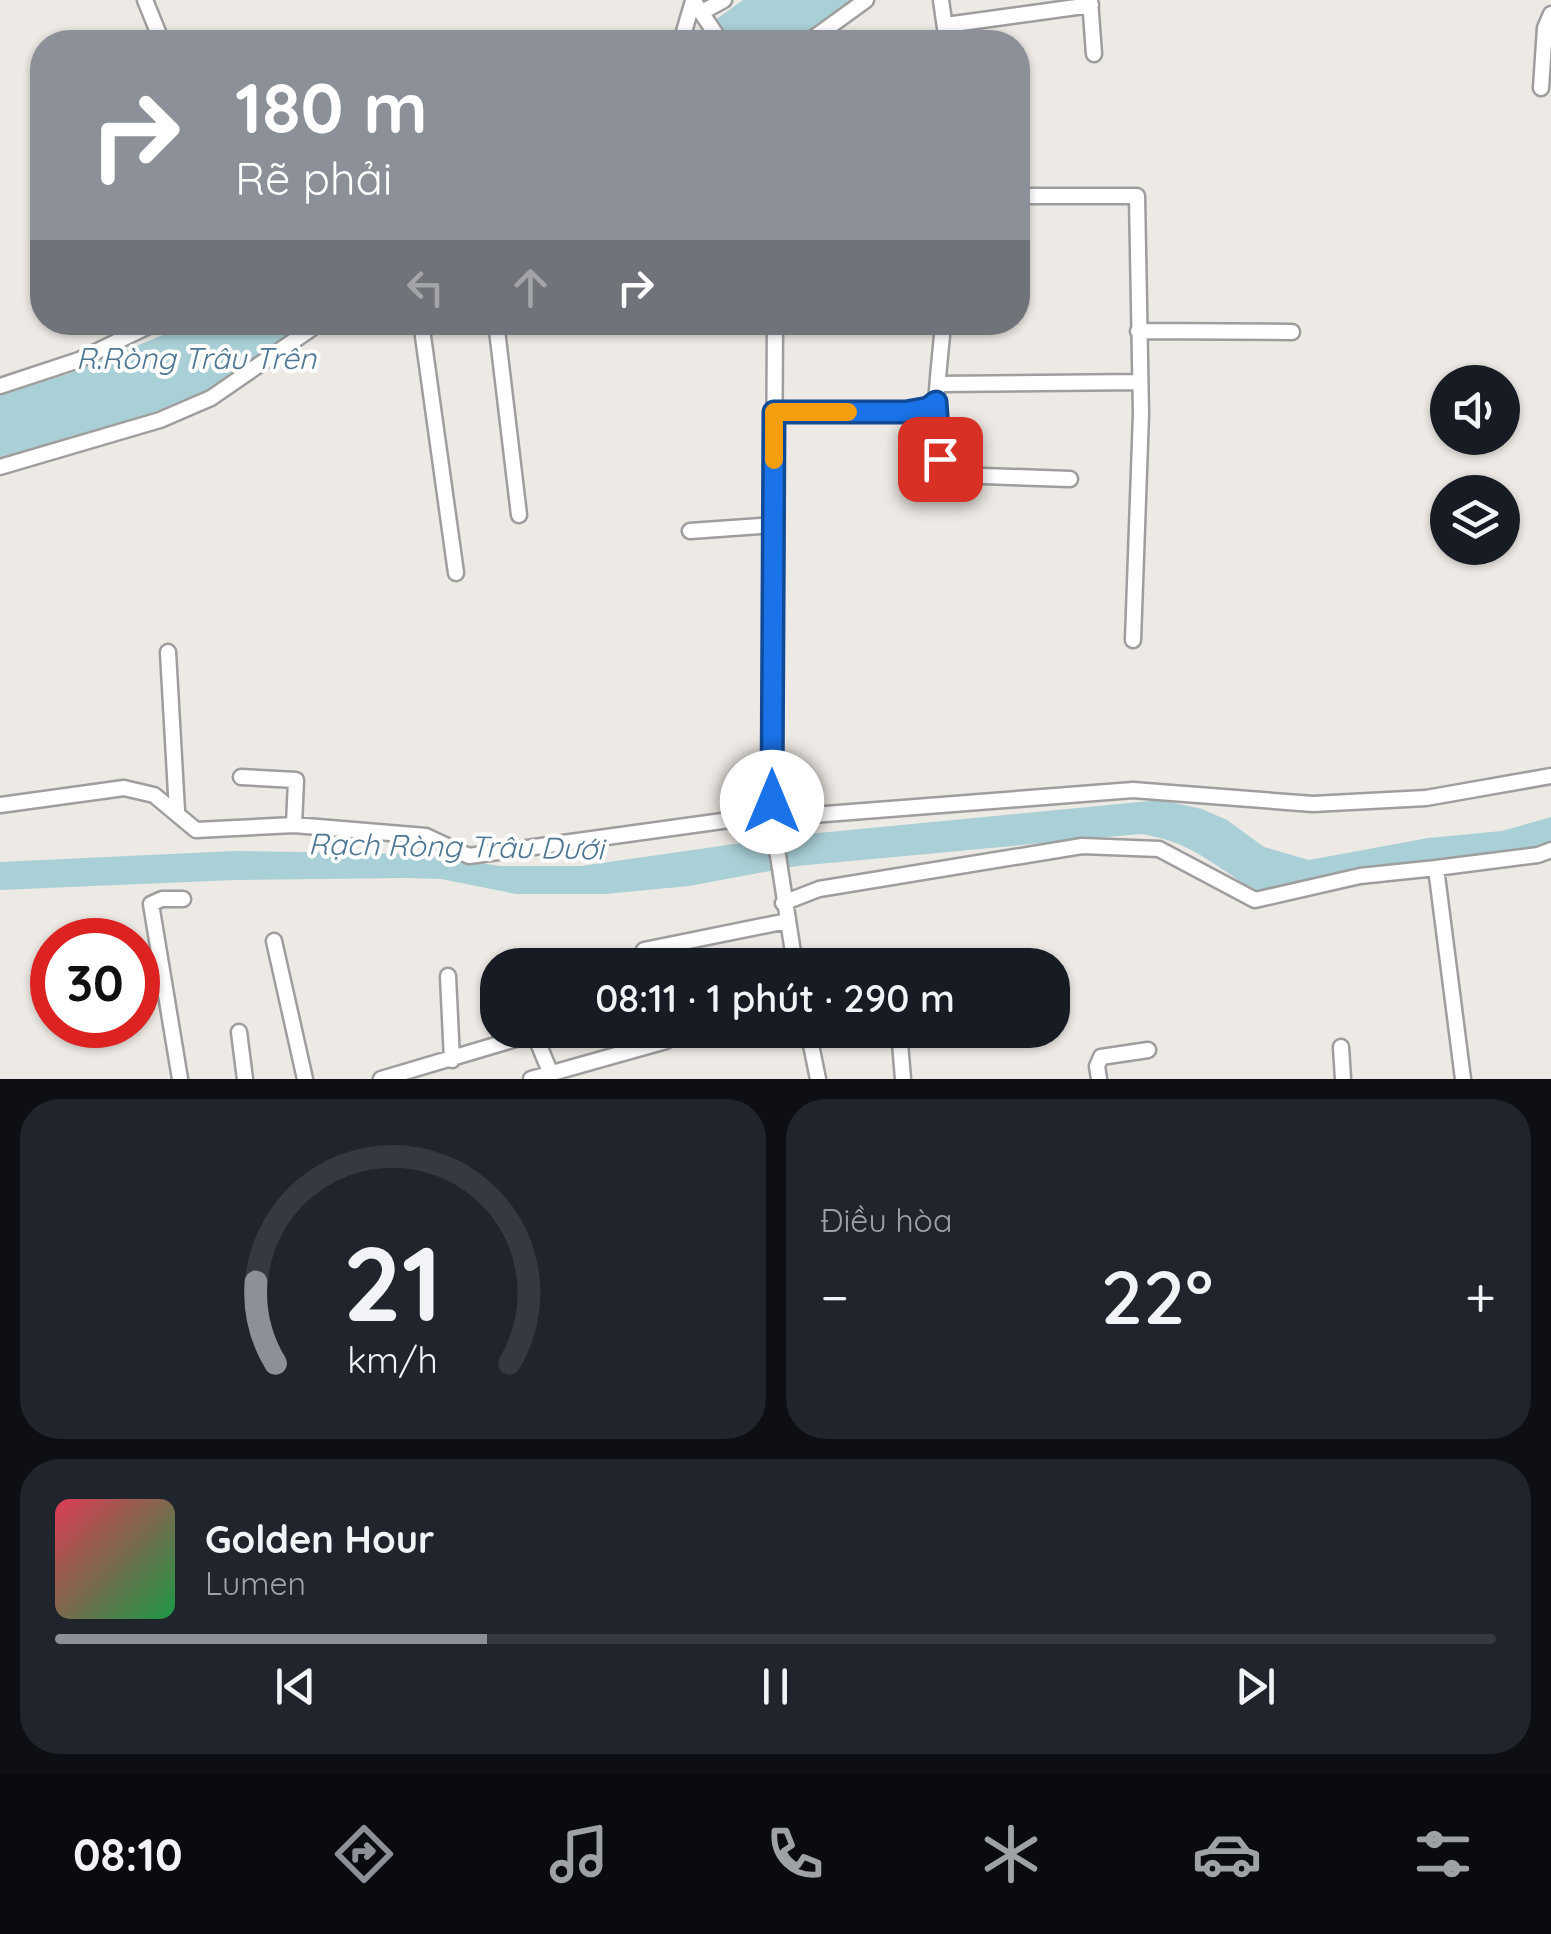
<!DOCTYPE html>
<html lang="vi">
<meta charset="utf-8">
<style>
body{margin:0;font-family:Quicksand,sans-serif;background:#20242c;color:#f1f3f6;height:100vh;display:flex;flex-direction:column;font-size:38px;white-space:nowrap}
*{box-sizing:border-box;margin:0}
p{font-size:32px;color:#9ea1a6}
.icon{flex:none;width:55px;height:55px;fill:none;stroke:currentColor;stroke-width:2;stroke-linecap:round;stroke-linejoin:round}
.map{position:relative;height:1079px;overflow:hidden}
.panel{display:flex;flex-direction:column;gap:20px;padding:20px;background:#0d0f14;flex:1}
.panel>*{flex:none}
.hud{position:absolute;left:30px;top:30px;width:1000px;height:305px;border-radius:40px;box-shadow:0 2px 8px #0004;background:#8c9099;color:#fff;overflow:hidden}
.tools{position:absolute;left:1430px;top:365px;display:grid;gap:20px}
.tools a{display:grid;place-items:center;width:90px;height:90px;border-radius:50%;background:#171b24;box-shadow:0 2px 8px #0004;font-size:50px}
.speed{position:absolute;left:30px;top:918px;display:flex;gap:20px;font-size:50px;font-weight:700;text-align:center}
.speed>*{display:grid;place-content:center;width:130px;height:130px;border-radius:50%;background:#171b24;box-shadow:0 2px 8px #0004;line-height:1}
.speed .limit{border:15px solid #d22;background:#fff;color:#111}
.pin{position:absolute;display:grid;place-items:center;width:85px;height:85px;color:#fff;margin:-42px;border-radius:20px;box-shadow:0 5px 15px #0006}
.me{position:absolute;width:110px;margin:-55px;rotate:0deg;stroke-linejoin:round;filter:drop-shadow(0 0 8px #0008)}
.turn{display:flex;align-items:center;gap:35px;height:210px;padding:0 40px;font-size:45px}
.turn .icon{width:130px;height:130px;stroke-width:2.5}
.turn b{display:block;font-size:70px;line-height:85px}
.lanes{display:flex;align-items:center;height:95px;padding:0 40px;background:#0003;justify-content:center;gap:50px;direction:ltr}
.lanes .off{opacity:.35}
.big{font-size:75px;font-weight:600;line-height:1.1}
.panel .card{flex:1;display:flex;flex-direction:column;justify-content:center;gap:15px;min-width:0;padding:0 35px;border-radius:40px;background:#20242c}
.panel .dial{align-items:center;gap:0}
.dial svg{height:260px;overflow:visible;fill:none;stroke:#363941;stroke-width:7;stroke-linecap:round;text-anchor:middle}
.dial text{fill:#f1f3f6;stroke:none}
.song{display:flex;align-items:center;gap:30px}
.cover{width:120px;height:120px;border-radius:15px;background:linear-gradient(135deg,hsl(350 70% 55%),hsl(140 70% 35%))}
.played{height:10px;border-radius:5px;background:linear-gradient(90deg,#8c9099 30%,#363941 30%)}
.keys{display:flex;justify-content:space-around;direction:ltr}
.heat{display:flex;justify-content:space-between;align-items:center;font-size:55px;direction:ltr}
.panel .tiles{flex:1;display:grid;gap:20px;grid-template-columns:1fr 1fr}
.card:last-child{grid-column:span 2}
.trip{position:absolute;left:480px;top:948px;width:590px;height:100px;border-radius:40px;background:#171b24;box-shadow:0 2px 8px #0004;font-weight:600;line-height:100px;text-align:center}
.tabs{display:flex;height:160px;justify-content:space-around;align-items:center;background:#090b0e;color:#9ea1a6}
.tabs .icon{width:70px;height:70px}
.tabs .on{color:#8c9099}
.tabs b{font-size:45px;color:#f1f3f6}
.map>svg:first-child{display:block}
.water{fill:#a9d0d6}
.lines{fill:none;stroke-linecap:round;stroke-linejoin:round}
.minor-casing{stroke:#9e9e9e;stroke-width:19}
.minor{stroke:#fff;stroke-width:14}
.route-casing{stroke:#114b97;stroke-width:25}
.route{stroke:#1a73e8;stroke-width:18}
.slow{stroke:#f59e0b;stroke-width:18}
.labels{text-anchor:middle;stroke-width:8;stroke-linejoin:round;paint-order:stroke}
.water-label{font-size:30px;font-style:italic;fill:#4d7794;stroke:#fff}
</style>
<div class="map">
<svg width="1551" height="1079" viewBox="0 0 1551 1079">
<rect width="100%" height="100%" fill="#ede9e4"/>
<!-- water -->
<path class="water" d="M743,0H862L798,42H692L700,31Z
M192,323H312L293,332L215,391L142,416L0,457V393L68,374Z
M1160,800L1202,809L1227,820L1264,847L1309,860L1428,838L1502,831L1551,817V844L1526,851L1265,892C1248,890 1237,878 1222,869C1196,851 1172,838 1140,834L797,866L689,886L605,894H516L441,879L406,878L235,880L0,890V862L234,851L420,854L500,866H581L798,835Z"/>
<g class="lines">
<!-- minor casing -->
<g class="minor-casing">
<path id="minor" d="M145,0L162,42
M693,0L721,42
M941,0L947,42
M1090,0L1094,54
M702,12L724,0
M946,25L1091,5
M681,42L693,1
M808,42L866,0
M1541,88L1545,28L1551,14
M1018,196H1137L1141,414L1133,640
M421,322L456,573
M496,322L519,515
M775,322L772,817L795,965
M943,322C941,360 927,440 944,471L955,475L1070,479
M1138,331L1292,332
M939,384L1139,382
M0,386L79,360L157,322
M774,412H906L928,407L936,402
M0,467L160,420L211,398L321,322
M690,531L773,525
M168,652L177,811
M241,777L296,780L294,825
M0,805L124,788L154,795L196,830L294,825L426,836L469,856L751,817L772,802L800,816L1133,790L1313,804L1426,798L1551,776
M1436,868L1538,855L1551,850
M783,903L819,889L1082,846L1159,849L1255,900L1360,876L1436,868L1463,1079
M274,941L305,1079
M644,950L787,921
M448,976L452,1060
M808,1030L818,1079
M899,1030L903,1079
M239,1032L245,1079
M1341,1047L1343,1079
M180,1079L151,904L162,899H183
M381,1079L526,1036L536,1038L553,1079
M531,1079L666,1041
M1099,1079L1097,1066L1101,1057L1148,1050"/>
</g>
<!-- minor -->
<use href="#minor" class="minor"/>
</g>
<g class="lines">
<!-- route casing -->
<g class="route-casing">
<path id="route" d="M772,802L774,412H906L928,408L936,402L940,459"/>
</g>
<!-- route -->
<use href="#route" class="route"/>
<!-- slow -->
<path class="slow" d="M774,460V412H848"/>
</g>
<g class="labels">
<!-- water labels -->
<g class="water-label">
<text x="196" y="369">R.Ròng Trâu Trên</text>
<text transform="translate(456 847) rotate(1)" y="10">Rạch Ròng Trâu Dưới</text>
</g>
</g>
</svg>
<div class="tools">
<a><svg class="icon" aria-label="sound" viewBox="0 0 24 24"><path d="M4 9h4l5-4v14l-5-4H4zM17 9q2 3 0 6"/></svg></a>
<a><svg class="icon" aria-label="layers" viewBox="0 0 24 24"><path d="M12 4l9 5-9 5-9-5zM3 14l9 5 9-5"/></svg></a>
</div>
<div class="speed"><div class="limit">30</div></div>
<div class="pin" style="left:940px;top:459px;background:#d93025"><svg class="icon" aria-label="arrive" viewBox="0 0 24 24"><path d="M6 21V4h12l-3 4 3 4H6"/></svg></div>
<svg class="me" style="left:772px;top:802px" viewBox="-20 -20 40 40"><circle r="19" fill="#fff"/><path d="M0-13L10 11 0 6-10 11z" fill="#1a73e8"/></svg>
<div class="trip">08:11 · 1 phút · 290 m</div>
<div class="hud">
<div class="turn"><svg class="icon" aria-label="right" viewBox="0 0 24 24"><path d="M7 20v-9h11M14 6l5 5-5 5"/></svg><div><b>180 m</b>Rẽ phải</div></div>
<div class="lanes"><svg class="icon off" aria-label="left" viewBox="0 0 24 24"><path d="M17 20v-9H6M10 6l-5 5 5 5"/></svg><svg class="icon off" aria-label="ahead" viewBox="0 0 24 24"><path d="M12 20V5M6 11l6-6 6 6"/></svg><svg class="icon" aria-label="right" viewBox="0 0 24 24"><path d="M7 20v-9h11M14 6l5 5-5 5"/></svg></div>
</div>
</div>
<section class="panel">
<div class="tiles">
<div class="card dial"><svg viewBox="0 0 100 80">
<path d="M14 69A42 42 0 1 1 86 69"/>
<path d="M14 69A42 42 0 0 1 8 44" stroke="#8c9099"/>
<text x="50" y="56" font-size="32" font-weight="700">21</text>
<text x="50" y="72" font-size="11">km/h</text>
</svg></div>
<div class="card"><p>Điều hòa</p>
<div class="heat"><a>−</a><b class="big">22°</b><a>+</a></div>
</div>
<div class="card">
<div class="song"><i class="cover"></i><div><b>Golden Hour</b><p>Lumen</p></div></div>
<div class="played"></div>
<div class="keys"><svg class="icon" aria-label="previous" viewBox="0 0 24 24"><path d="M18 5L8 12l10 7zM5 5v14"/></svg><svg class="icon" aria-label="pause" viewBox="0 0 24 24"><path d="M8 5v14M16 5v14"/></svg><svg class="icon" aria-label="next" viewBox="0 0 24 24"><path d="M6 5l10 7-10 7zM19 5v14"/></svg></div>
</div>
</div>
</section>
<nav class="tabs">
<b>08:10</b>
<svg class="icon on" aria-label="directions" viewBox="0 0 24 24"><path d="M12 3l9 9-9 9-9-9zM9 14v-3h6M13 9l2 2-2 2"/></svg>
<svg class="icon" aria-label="music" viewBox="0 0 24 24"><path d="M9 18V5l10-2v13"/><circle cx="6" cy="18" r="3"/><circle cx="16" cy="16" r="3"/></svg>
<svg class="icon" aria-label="phone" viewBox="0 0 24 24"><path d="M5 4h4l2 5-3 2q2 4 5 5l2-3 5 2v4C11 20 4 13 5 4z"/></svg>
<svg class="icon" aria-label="climate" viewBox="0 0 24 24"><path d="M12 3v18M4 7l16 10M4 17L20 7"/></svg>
<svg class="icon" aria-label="car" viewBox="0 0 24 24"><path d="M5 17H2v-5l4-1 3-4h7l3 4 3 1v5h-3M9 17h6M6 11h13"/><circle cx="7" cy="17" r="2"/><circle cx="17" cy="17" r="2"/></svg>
<svg class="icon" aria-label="filters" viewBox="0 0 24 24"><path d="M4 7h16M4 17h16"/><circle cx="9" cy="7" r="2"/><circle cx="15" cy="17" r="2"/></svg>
</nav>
